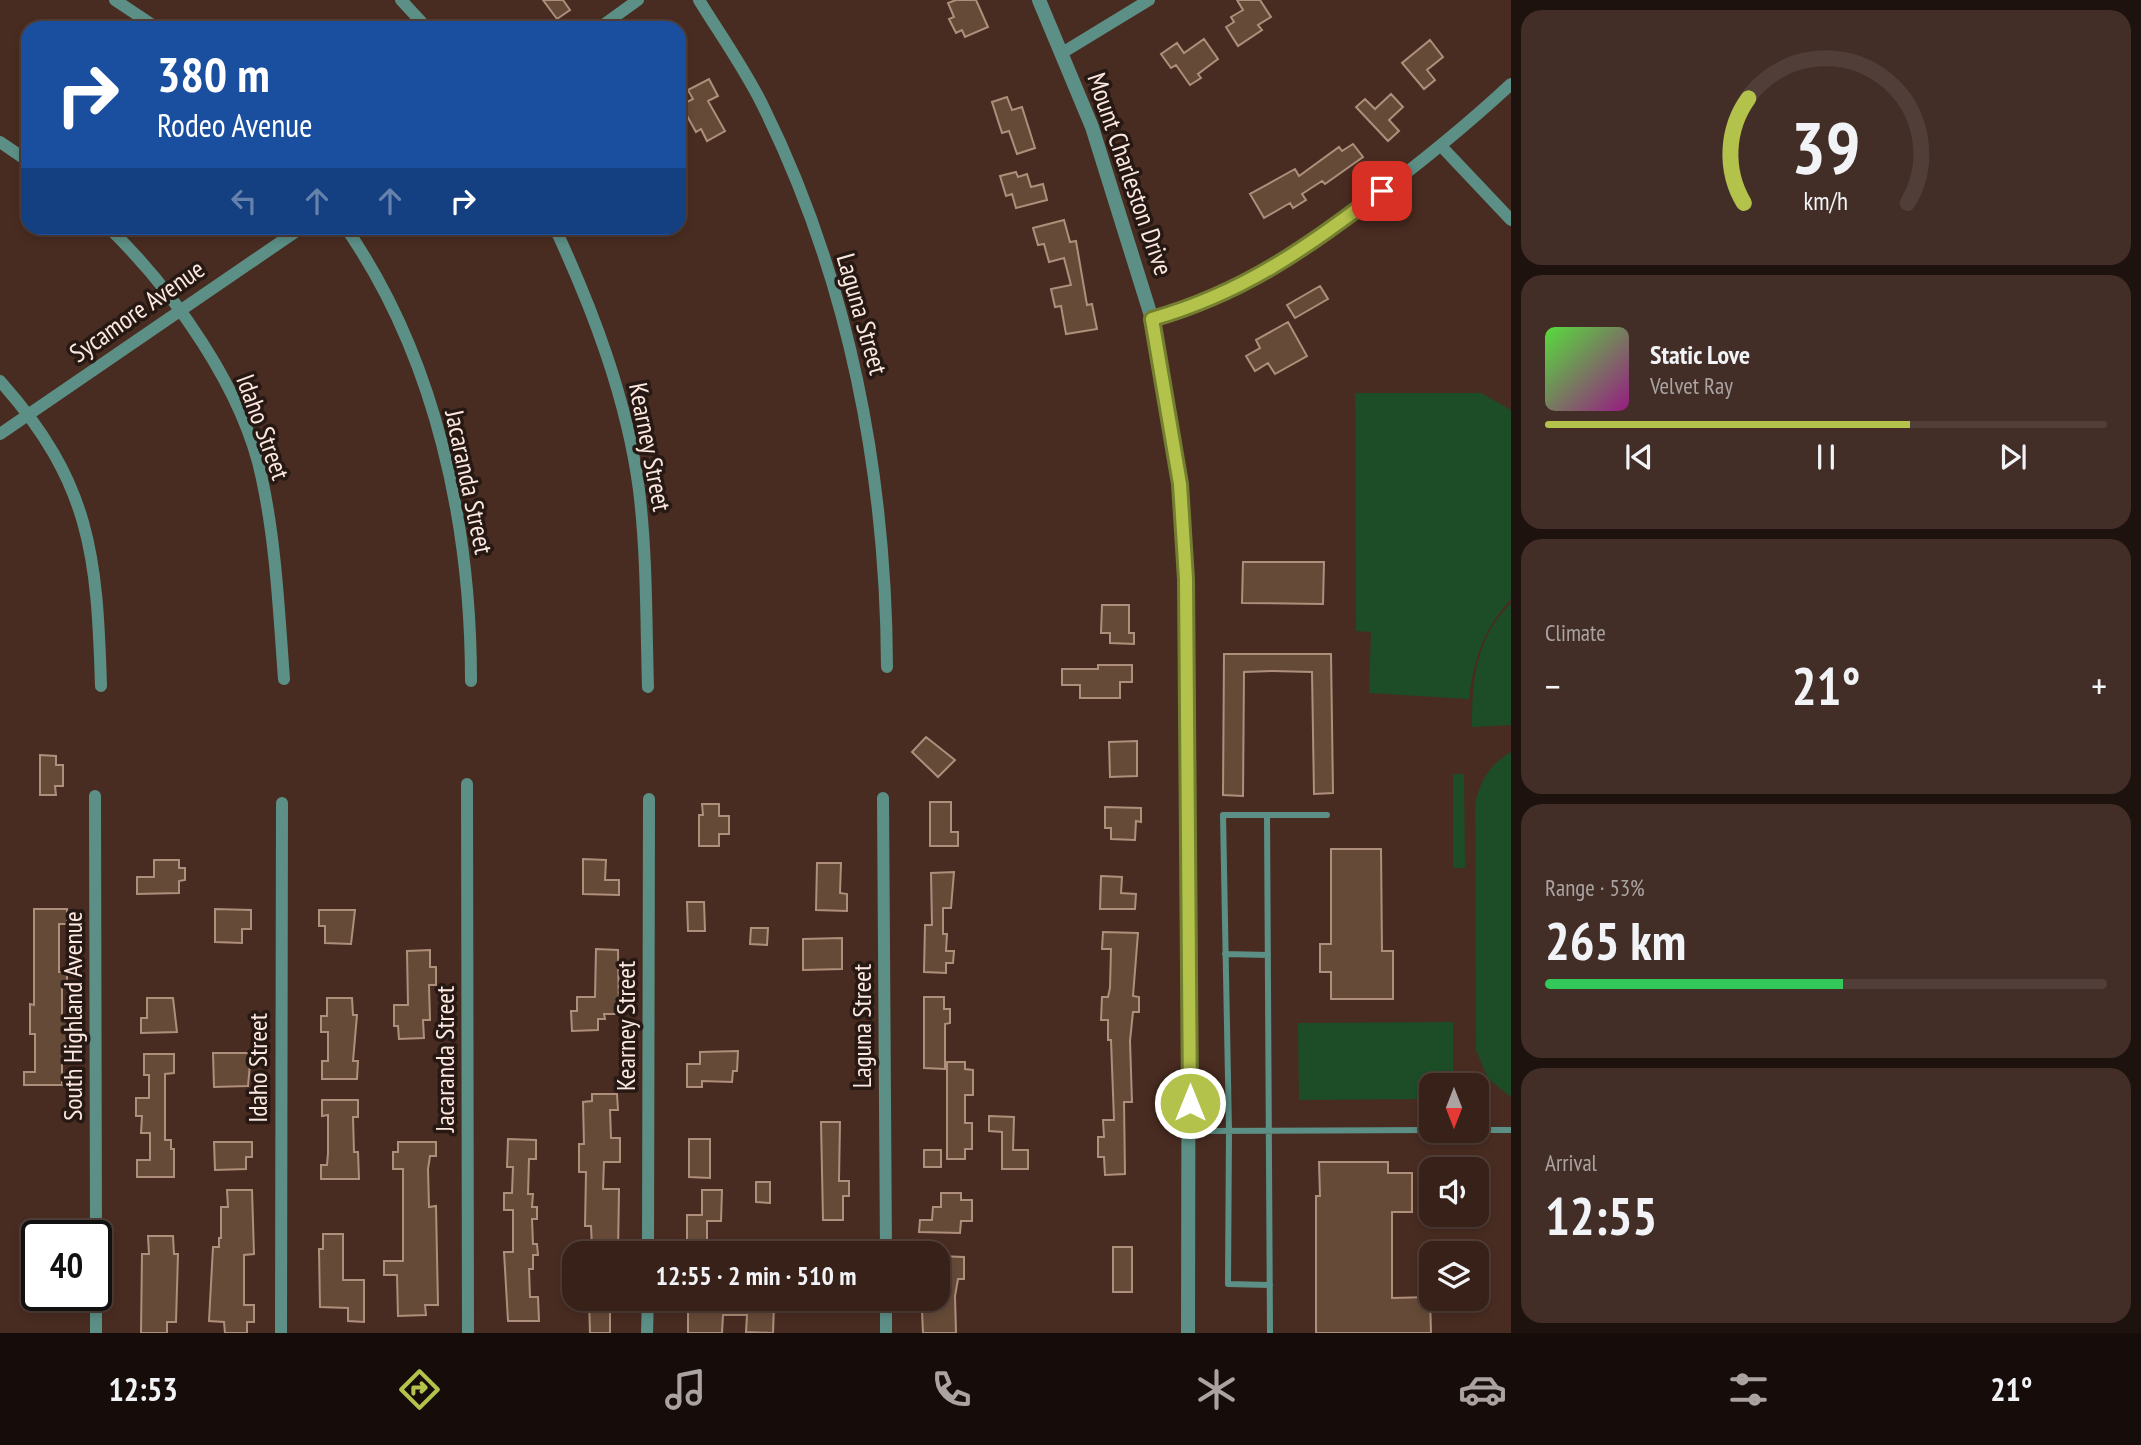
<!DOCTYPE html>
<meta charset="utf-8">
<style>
body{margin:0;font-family:"PT Sans Narrow",sans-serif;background:#422e26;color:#f1f3f6;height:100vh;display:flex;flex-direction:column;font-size:26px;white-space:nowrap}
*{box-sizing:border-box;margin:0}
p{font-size:23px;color:#aaa3a2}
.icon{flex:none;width:38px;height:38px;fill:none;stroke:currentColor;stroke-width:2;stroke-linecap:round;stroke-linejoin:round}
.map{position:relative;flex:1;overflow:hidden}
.details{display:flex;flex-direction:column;gap:10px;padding:10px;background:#1e120e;width:630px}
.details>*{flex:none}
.hud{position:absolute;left:21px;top:21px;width:665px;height:214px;border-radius:21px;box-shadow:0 4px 10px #0003,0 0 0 2px #513e38;background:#1a4fa0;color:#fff;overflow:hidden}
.needle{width:46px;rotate:180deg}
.controls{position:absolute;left:1419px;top:1073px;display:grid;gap:14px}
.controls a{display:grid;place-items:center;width:70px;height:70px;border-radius:14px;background:#372119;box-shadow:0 4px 10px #0003,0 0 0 2px #513e38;font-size:35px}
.speed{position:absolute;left:21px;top:1220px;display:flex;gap:14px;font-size:35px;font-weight:700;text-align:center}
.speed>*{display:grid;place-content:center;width:91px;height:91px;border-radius:50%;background:#372119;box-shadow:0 4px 10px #0003,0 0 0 2px #513e38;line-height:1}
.speed .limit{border:4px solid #111;border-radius:10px;background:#fff;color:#111}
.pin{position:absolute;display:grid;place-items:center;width:60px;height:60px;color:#fff;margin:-30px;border-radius:14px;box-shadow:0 4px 10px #0006}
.me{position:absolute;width:77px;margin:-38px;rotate:0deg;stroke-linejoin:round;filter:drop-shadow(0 0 5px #0008)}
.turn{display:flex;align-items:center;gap:24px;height:147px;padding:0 21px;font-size:32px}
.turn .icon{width:91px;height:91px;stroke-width:2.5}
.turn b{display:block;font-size:49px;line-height:60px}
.lanes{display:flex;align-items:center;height:66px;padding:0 21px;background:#0003;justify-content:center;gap:35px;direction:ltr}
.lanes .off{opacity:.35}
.big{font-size:52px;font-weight:700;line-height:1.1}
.details .tile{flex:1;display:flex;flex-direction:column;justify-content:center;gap:10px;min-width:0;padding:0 24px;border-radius:21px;background:#422e26}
.details .dial{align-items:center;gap:0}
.dial svg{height:182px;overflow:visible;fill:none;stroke:#513e38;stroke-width:7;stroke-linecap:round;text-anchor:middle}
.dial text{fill:#f1f3f6;stroke:none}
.song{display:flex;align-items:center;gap:21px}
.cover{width:84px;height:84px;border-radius:10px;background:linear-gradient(135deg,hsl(110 70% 55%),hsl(310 70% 35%))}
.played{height:7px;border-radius:4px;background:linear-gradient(90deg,#b3c24b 65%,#513e38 65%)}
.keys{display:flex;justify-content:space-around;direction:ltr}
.heat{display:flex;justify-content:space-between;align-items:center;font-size:38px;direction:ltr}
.charge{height:10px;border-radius:5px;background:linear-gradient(90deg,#34c759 53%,#513e38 0)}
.trip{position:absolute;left:562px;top:1241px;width:388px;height:70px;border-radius:21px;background:#372119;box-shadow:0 4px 10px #0003,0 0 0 2px #513e38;font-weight:700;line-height:70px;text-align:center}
.tab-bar{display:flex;height:112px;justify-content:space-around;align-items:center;background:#160d0a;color:#aaa3a2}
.tab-bar .icon{width:49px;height:49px}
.tab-bar .current{color:#b3c24b}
.tab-bar b{font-size:32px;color:#f1f3f6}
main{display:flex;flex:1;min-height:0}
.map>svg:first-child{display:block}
.green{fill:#1c4d27}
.building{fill:#664a38;stroke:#ae8f7b;stroke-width:2}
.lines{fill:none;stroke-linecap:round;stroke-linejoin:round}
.service{stroke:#5c9086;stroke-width:6}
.minor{stroke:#5c9086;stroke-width:12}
.tertiary{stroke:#5c9086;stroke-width:14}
.route-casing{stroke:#747e31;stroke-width:18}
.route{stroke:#b3c24b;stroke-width:12}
.labels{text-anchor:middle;stroke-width:7;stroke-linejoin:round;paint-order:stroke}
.street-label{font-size:26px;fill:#fce8e1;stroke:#261813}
</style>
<main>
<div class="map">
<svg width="1511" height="1333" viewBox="0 0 1511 1333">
<rect width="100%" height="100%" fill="#492c21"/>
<!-- green -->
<path class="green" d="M1355,393H1481L1511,410V599C1483,630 1474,658 1469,699L1369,693L1371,632L1356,631Z
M1511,603V725L1472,727C1472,680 1476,638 1511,603Z
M1511,752V1097L1488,1079L1476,1050L1475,804C1480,781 1490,764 1511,752Z
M1453,774H1464L1465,868H1453Z
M1453,1022V1085H1432L1431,1099L1299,1100L1298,1023Z"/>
<!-- building -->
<path class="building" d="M543,0H563L570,10L557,19Z
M956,0H976L988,27L965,37L962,30L956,33L949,19L954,17L948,3Z
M1237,0H1260L1271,17L1258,25L1262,30L1238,46L1226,27L1234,22L1231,17L1243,10Z
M1204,39L1218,59L1198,74L1201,78L1190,85L1176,65L1171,68L1161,54L1177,43L1184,53Z
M1430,40L1443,57L1427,70L1435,80L1424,89L1402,63Z
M709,79L718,96L708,101L725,131L707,141L701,129L696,132L681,105L693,99L688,90Z
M1391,94L1403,107L1389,120L1399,131L1388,141L1356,107L1365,99L1375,109Z
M1007,97L1012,110L1022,107L1035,148L1017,154L1009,131L1002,133L992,102Z
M1353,144L1363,157L1325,184L1322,181L1302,194L1306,200L1293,208L1290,203L1264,218L1250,194L1295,169L1299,176L1339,147L1342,151Z
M1016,172L1018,177L1027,174L1031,187L1043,184L1047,200L1016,208L1012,194L1006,196L1000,176Z
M1064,220L1070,242L1076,241L1087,305L1092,304L1097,329L1066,334L1061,306L1055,307L1051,289L1071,285L1064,258L1049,262L1044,244L1038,245L1033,228Z
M1320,286L1328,299L1295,318L1287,305Z
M1288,322L1307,356L1275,374L1268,363L1255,371L1246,356L1260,348L1256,340Z
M1243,562H1324L1323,604L1242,603Z
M1102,605H1129V633H1134V644L1110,643V633H1101Z
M1224,654H1331L1333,793L1314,794L1312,672L1272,671L1244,672L1243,796L1223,795Z
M1098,665H1132V682H1120V698H1080V685H1062V669H1098Z
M926,737L955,760L938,777L912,752Z
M1137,741V776L1110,777L1109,742Z
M40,755L56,756V765H63V786H55L56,795H40Z
M930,802H951V832H958V846H930Z
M702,804H719V816H729V834H719V846H699V815H703Z
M1105,807L1141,808V822L1136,821L1135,840L1111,839V828H1105Z
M1331,849H1381L1382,951H1393V999H1331V972H1320V944H1331Z
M583,859L606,860L605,880H619V895L583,894Z
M154,860H179V868H185V880L179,881V893L137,894V877H154Z
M817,863H841L840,893L847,894V911L816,910Z
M954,872L951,908H943V934H947L946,951H954L953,963H946V973L924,972L925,925H932L931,873Z
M1101,876L1122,877L1121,893L1136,894L1135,909H1100Z
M687,902H704L705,931H688Z
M34,909H67V924H59V972H67V987H62V1020H70L69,1045H77V1062H62V1085H24V1072H35V1034H30V1004L34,1005Z
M215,909L251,910V929H242V943L215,942Z
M319,910H355L351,944L325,943V926H319Z
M751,928H768L767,945L750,944Z
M1103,932L1138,933L1133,996L1139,997V1012H1133L1130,1041L1132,1102H1124L1125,1174L1105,1175L1104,1157H1098V1137H1104L1103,1120H1114L1111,1040H1108V1020H1101L1102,997H1108L1110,988L1111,949H1102Z
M842,938V969L803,970V939Z
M596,949L618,950L619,1014H604L605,1019H598V1030L572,1031L571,1011H577V997H595Z
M430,950V967H436V985H429L430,1020H423L424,1038L399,1039L398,1026H394V1005H408L407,951Z
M924,997H944V1009H950V1023L945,1024V1069L924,1068Z
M147,998H173L177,1032L141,1033V1018H147Z
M327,998H352L353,1015H357L353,1061H358L357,1079H322V1061H328V1032H321V1016H327Z
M738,1051L737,1071H733L732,1082L702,1081V1087H687V1064H700V1052Z
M213,1053H251L248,1086L214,1087Z
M144,1054H174V1073L165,1074V1140H171V1149H174V1177H137V1160H150V1133H141L142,1116H136V1098H149V1075H144Z
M947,1062H965V1069L973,1070V1095H965V1123H972V1149H965V1159H947Z
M592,1094H617L618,1110H610L611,1138H620V1162H604L603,1189H619L618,1253H599V1247L592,1248L591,1226H585L586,1172H579V1144H584L583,1102L592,1101Z
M322,1100H358V1117H353L354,1152H358L359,1179H321V1165H327L328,1153V1115L322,1116Z
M989,1116L1014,1117L1013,1150H1028V1169H1002V1132L989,1131Z
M821,1122H840L839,1181H849V1196H843V1220H823Z
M508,1139L536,1140V1159H529L528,1194H533L532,1207H537V1219H532L533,1244H537L538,1255H533V1269H529L530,1297H538L539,1321H508L504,1252H513V1210H504V1193H512L513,1167H507Z
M689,1139H710V1178L689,1177Z
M214,1142H252V1157H246V1169L215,1170Z
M398,1142H436V1156H430L428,1169L429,1207L436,1206L438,1305H425L426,1315L398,1316L397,1275H384V1261H403V1169H393V1152H398Z
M924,1150H941V1167H924Z
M1319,1162H1388V1173H1412V1212H1392V1298L1430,1297L1431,1333H1316V1196H1320Z
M756,1182H770V1203L756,1202Z
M227,1190H252L254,1254L244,1255V1305H254V1322H247V1333H225L224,1322L209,1321L213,1247H219V1238H221V1207H228Z
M702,1190H722L721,1221H707V1253H687V1215H702Z
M941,1193H961V1200H972V1221H961L960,1233L919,1232L920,1220H932L933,1207H941Z
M323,1234H343V1280H364V1322L348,1321V1308L320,1307L319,1249H323Z
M148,1236H173L174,1254H178L176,1322H167V1333H141L142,1254H149Z
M1113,1247H1132V1292H1113Z
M938,1256L964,1257V1279H958L955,1296L956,1333H923L922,1311L938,1310Z
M589,1298H610V1333H590Z
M703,1298L774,1304L773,1333L746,1332L747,1315H723L722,1333H688V1308H703Z"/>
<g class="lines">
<!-- service -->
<path class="service" d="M1267,815H1327
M1225,954L1268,955
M1477,1130H1511
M1190,1131L1432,1130
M1270,1285L1228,1284L1229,1131L1223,815H1267C1268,988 1269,1160 1270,1333"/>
<!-- minor -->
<path class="minor" d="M115,0L157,28
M401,0L427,28
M699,0C720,34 744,68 762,104C849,279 886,473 887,667
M599,28L638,0
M1062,53L1149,0
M0,142L28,161
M1442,147L1511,220
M109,228C173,290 244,390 262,479C276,544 279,613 284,679
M346,228C436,358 471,525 471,681
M555,228C593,310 627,399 639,490C647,555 646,622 648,687
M1152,319C1237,294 1292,257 1363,206C1415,167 1464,128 1511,84
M0,381C91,483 97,555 101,686
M0,434L301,228
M467,784L468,1333
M95,796L96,1236
M883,798L886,1253
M648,1253L649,799
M96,1295V1333
M886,1298V1333
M281,1333L282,803
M647,1333L648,1298"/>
<!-- tertiary -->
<path class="tertiary" d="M1039,0L1092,127L1152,319L1180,484L1186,579L1189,799L1188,1333"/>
</g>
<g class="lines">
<!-- route casing -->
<g class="route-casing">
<path id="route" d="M1190,1103L1186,579L1180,484L1152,319C1246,292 1305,248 1382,191"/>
</g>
<!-- route -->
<use href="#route" class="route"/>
</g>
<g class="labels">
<!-- street labels -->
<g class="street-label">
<text transform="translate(1130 174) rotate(71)" y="9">Mount Charleston Drive</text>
<text transform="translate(137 311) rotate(-35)" y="9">Sycamore Avenue</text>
<text transform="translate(862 314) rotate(74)" y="9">Laguna Street</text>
<text transform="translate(263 427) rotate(70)" y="9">Idaho Street</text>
<text transform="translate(650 447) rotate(79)" y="9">Kearney Street</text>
<text transform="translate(469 482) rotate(78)" y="9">Jacaranda Street</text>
<text transform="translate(73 1016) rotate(-90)" y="9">South Highland Avenue</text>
<text transform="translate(626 1026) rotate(-90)" y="9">Kearney Street</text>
<text transform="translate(862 1026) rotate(-90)" y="9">Laguna Street</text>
<text transform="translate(445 1059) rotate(-90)" y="9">Jacaranda Street</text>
<text transform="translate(258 1068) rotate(-90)" y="9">Idaho Street</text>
</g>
</g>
</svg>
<div class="controls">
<a><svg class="needle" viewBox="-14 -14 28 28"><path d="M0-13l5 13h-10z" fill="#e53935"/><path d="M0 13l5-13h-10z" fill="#aaa3a2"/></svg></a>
<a><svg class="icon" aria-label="sound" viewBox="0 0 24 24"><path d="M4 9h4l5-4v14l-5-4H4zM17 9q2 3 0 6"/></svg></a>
<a><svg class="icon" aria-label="layers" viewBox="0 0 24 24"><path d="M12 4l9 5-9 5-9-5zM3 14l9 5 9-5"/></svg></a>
</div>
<div class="speed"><div class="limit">40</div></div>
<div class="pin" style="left:1382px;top:191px;background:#d93025"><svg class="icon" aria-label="arrive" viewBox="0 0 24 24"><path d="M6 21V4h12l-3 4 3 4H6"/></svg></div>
<svg class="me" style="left:1190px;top:1103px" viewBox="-20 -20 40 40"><circle r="17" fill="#b3c24b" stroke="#fff" stroke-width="3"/><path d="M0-11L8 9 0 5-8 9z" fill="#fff"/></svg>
<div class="trip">12:55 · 2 min · 510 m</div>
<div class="hud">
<div class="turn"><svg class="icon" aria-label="right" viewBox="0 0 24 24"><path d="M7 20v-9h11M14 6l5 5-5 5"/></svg><div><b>380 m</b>Rodeo Avenue</div></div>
<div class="lanes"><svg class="icon off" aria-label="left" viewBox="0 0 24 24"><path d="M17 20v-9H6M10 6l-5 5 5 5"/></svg><svg class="icon off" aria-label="ahead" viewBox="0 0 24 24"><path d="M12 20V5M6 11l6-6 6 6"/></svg><svg class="icon off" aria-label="ahead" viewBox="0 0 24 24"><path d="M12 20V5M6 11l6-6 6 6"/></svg><svg class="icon" aria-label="right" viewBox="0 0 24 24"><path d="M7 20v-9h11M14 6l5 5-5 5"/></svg></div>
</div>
</div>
<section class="details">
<div class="tile dial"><svg viewBox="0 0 100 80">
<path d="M14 69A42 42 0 1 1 86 69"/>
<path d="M14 69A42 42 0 0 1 16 23" stroke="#b3c24b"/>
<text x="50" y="56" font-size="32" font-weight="700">39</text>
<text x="50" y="72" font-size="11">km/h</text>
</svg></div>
<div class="tile">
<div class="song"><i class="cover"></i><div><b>Static Love</b><p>Velvet Ray</p></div></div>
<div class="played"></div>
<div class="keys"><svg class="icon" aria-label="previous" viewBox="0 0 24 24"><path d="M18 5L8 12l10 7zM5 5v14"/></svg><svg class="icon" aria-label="pause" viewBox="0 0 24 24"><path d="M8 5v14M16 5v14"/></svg><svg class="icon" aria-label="next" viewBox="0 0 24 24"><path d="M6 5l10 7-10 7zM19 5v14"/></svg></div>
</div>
<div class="tile"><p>Climate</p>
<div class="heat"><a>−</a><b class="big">21°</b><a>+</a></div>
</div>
<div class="tile"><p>Range · 53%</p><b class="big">265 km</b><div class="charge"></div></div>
<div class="tile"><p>Arrival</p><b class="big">12:55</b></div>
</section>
</main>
<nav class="tab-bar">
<b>12:53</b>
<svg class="icon current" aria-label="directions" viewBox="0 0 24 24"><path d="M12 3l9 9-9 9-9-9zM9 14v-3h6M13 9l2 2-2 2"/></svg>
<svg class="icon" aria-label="music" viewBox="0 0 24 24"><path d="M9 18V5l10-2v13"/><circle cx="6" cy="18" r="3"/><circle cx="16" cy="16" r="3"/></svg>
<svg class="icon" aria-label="phone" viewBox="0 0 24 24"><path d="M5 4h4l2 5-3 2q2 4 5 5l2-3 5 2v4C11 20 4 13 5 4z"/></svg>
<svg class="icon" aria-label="climate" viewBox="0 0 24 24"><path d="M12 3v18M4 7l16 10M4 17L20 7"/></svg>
<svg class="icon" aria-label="car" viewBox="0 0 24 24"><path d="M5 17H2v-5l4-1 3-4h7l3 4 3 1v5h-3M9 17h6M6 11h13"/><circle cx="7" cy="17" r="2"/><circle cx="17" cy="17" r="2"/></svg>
<svg class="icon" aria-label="filters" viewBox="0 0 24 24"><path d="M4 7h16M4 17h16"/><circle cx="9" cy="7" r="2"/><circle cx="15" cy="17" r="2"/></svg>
<b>21°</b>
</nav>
